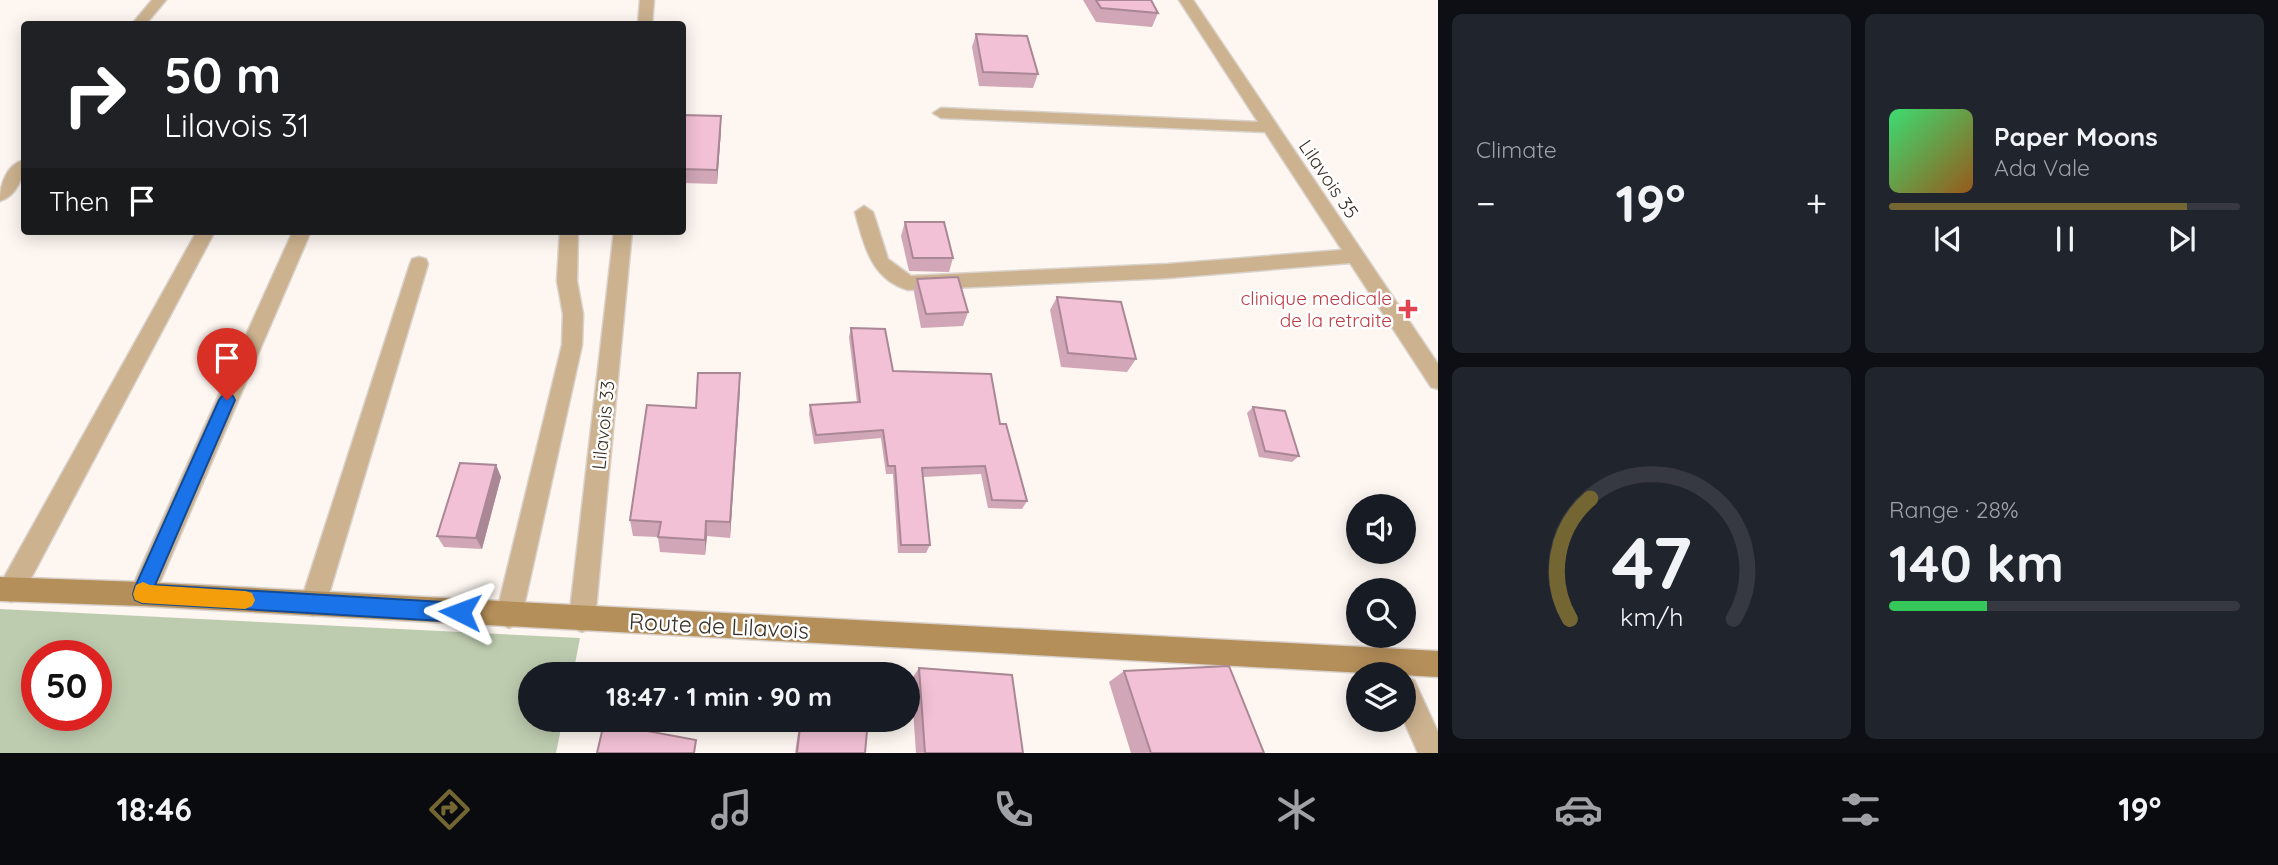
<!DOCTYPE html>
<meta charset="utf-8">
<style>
body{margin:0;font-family:Quicksand,sans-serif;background:#20242c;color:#f1f3f6;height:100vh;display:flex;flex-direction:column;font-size:26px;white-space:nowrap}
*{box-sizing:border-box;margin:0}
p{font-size:23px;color:#9ea1a6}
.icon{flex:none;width:38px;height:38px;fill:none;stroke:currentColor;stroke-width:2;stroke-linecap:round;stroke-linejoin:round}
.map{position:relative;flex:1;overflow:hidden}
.details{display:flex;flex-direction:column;gap:14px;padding:14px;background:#0d0f14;width:840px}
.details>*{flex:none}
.banner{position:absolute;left:21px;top:21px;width:665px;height:214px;border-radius:7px;box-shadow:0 4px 18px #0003;background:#202124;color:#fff;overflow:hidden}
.controls{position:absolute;left:1346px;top:494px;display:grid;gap:14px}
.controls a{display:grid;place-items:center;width:70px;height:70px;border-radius:50%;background:#171b24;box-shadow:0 4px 18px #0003;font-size:35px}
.speed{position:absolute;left:21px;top:640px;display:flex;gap:14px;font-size:35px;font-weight:700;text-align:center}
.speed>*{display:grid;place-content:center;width:91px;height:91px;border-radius:50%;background:#171b24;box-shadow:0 4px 18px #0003;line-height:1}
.speed .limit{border:10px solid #d22;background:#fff;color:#111}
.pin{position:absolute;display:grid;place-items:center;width:60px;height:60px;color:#fff;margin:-72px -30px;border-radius:50% 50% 50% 0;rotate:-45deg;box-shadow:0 0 7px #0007}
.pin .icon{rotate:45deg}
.me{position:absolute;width:77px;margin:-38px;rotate:273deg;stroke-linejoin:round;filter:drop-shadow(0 0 5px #0008)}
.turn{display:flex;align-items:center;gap:24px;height:147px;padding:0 28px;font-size:32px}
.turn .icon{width:91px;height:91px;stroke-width:2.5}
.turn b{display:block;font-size:49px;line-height:60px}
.then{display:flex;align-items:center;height:66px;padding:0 28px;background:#0003;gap:14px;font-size:26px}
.big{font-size:52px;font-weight:700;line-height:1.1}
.details .card{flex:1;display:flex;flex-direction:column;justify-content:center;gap:10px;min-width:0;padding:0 24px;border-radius:10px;background:#20242c}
.details .dial{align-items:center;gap:0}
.dial svg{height:182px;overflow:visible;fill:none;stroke:#363941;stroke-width:7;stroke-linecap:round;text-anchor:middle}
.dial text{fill:#f1f3f6;stroke:none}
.song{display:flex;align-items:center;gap:21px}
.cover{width:84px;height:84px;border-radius:10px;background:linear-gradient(135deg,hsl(140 70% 55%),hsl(30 70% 35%))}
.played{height:7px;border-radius:4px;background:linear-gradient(90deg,#746633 85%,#363941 85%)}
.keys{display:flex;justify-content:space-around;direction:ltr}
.heat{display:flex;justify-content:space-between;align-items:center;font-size:38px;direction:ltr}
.charge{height:10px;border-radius:5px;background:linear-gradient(90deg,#34c759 28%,#363941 0)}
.details .tiles{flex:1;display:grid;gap:14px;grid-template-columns:repeat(2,1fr)}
.trip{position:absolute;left:518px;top:662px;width:402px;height:70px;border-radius:35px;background:#171b24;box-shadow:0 4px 18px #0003;font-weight:700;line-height:70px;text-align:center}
.tabs{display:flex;height:112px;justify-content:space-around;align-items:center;background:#090b0e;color:#9ea1a6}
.tabs .icon{width:49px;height:49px}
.tabs .current{color:#746633}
.tabs b{font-size:32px;color:#f1f3f6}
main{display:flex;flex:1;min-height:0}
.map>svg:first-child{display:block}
.green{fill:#bdccaf;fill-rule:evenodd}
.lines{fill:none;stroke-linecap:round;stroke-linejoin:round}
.minor-casing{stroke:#dad2cc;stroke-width:3}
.secondary-casing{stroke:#dad2cc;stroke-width:3}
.minor{fill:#ccb28f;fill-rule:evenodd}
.secondary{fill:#b58f5a;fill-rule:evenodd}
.wall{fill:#d1a6b7}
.shaded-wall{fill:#aa8795}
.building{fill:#f3c1d5;stroke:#aa8795;stroke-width:2}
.route{fill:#1a73e8;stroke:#114b97;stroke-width:2}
.slow{fill:#f59e0b}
.health-dot{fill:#e0444e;stroke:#fff;stroke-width:2.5}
.labels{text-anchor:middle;stroke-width:5;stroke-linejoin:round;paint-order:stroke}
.street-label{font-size:19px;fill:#3a2f25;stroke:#fff}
.health-label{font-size:19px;fill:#be3a42;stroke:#fff;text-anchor:end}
.near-street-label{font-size:23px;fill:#3a2f25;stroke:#fff}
</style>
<main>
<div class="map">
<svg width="1438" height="753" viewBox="0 0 1438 753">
<rect width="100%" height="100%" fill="#fdf6f1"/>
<!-- green -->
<path class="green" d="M0,609L580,638L573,674H530V719H563L556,753H0ZM37,656H96V716H37Z"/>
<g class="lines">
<!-- minor casing -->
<g class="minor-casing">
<path id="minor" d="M152,0H166L146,24H132Z
M640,0H654L652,24H638Z
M1179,0H1193L1438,364V389L1431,387L1350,263L1168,278L908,290C871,279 864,245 855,212L864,206L873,212L888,259L911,276L1168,264L1342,250L1265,132L941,118L933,113L941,108L1258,122Z
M24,160C25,175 17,196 0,201C0,185 6,165 24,160Z
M197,231H215L20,599L11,602L2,599L0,586L2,581Z
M293,231H311L151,603L142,606L133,603L129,594Z
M560,231H578L577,281L583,314L582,345L522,615L518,624L509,628L500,624L496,615L562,345L563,314L557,281Z
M614,231H632L595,619L591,628L582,632L573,628L569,619Z
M419,257L426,259L428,264L326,604L322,613L313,616L304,613L300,604L410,264L412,259Z
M1404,676L1414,680L1438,732V753H1418L1403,719Z"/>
</g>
<!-- secondary casing -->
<g class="secondary-casing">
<path id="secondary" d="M0,577L142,582L1438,651V677L142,606L0,601Z"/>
</g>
<!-- minor -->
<use href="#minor" class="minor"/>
<!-- secondary -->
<use href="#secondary" class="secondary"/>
</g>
<!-- wall -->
<path class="wall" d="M1083,0H1151L1158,13L1152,27L1096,22Z
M976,34L1038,74L1033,88L979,86L972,47Z
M682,115L721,130L717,184L682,183Z
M905,222L953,258L949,272L909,271L901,236Z
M917,279L968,312L963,326L921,328L914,292Z
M1057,297L1136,359L1127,372L1061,367L1050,310Z
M851,328L893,371L1000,424L1027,501L1022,509L988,508L981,474L923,477L930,545L926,553H898L893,474H886L881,438L814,444L809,414L810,405L857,402L849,337Z
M740,373L730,538L707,536L705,555L660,552L658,537L633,536L630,520L696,408Z
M1253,407L1299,456L1292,462L1259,457L1247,413Z
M496,465L501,477L482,549L444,547L437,536Z
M919,668L1023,753H916L911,680Z
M1124,671L1264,753H1131L1109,682Z
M800,719H863L865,753H795Z"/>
<!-- shaded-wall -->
<path class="shaded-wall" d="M721,116V130L717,184V170Z
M740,373V390L730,538V522Z
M496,465L501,477L482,549L476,538Z
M706,521L707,536L705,555V540Z"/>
<!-- building -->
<path class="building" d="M1096,0H1151L1158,13L1101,8Z
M976,34L1027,36L1038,74L983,72Z
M682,115L721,116L717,170L682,169Z
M905,222H944L953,258H913Z
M958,277L968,312L926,314L917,279Z
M1057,297L1121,302L1136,359L1068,353Z
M851,328L885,329L893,371L991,374L1000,424H1006L1027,501L992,500L985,466L922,468L930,545H901L895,466H888L883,430L816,435L810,405L860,402Z
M698,373H740L730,522L706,521L705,540L658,537L661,522L630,520L647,405L696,408Z
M1253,407L1285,411L1299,456L1265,451Z
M460,463L496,465L476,538L437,536Z
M1229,666L1264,753H1151L1124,671Z
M919,668L1012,675L1023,753H925Z
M801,719H863L868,720L865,753H797Z
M604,723L696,740L694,753H597Z"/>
<!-- route -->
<path class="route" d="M227,394L233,396L235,400L155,585L460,603L467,605L470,612L467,619L460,622L142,603L135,600L133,594L135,587L219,400L222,396Z"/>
<!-- slow -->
<path class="slow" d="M143,582L150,585L245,591L252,593L255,600L252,606L245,609L142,603L135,600L133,594L136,585Z"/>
<!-- markers -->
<path class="health-dot" d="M1404.5 298.5h7v7h7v7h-7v7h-7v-7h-7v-7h7z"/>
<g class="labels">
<!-- street labels -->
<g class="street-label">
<text transform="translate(1329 179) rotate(56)" y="7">Lilavois 35</text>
<text transform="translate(603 425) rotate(-84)" y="7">Lilavois 33</text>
</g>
<!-- health labels -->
<g class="health-label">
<text x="1392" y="305">clinique medicale<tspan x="1392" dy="22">de la retraite</tspan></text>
</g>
<!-- near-street labels -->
<g class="near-street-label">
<text transform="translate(719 626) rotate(3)" y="8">Route de Lilavois</text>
</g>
</g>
</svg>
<div class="controls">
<a><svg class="icon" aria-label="sound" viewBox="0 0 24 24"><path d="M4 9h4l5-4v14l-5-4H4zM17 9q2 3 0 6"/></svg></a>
<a><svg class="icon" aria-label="search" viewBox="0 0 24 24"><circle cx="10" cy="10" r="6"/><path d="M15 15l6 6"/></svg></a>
<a><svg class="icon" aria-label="layers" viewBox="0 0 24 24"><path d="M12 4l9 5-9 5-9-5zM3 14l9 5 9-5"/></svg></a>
</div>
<div class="speed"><div class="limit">50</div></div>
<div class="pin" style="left:227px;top:400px;background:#d93025"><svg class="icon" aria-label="arrive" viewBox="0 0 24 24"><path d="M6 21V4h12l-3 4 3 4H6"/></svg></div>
<svg class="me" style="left:460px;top:612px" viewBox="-20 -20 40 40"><path d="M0-17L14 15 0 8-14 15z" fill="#1a73e8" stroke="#fff" stroke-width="4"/></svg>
<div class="trip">18:47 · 1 min · 90 m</div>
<div class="banner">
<div class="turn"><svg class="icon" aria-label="right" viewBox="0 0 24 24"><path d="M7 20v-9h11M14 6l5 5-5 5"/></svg><div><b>50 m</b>Lilavois 31</div></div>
<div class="then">Then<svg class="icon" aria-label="arrive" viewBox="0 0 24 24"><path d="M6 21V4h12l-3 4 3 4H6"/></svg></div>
</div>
</div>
<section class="details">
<div class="tiles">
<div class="card"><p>Climate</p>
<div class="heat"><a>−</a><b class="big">19°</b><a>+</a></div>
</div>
<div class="card">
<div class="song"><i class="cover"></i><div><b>Paper Moons</b><p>Ada Vale</p></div></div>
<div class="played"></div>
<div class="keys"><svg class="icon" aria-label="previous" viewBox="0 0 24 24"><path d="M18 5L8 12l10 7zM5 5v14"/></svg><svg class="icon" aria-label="pause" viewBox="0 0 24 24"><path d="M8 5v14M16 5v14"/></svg><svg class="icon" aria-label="next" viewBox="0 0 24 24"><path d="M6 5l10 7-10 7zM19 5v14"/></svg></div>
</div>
<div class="card dial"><svg viewBox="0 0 100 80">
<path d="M14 69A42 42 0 1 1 86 69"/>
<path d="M14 69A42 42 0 0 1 23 16" stroke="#746633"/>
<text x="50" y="56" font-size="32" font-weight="700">47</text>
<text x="50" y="72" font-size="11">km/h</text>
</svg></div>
<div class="card"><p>Range · 28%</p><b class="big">140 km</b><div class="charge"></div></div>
</div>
</section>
</main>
<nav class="tabs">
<b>18:46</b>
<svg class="icon current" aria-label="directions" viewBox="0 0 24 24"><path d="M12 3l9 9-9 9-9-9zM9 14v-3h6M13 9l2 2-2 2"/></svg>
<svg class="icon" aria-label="music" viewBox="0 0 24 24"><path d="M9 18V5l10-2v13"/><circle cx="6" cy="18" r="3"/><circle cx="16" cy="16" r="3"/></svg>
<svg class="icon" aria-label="phone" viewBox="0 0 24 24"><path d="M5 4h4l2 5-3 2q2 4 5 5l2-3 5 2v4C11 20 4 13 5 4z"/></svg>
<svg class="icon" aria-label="climate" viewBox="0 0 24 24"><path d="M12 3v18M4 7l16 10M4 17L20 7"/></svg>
<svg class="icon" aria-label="car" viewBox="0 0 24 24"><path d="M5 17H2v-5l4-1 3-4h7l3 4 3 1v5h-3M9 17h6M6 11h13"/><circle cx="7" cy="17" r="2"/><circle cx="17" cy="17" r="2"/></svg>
<svg class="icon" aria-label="filters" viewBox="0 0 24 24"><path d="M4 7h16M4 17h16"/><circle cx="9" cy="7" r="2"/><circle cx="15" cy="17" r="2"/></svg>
<b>19°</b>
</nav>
